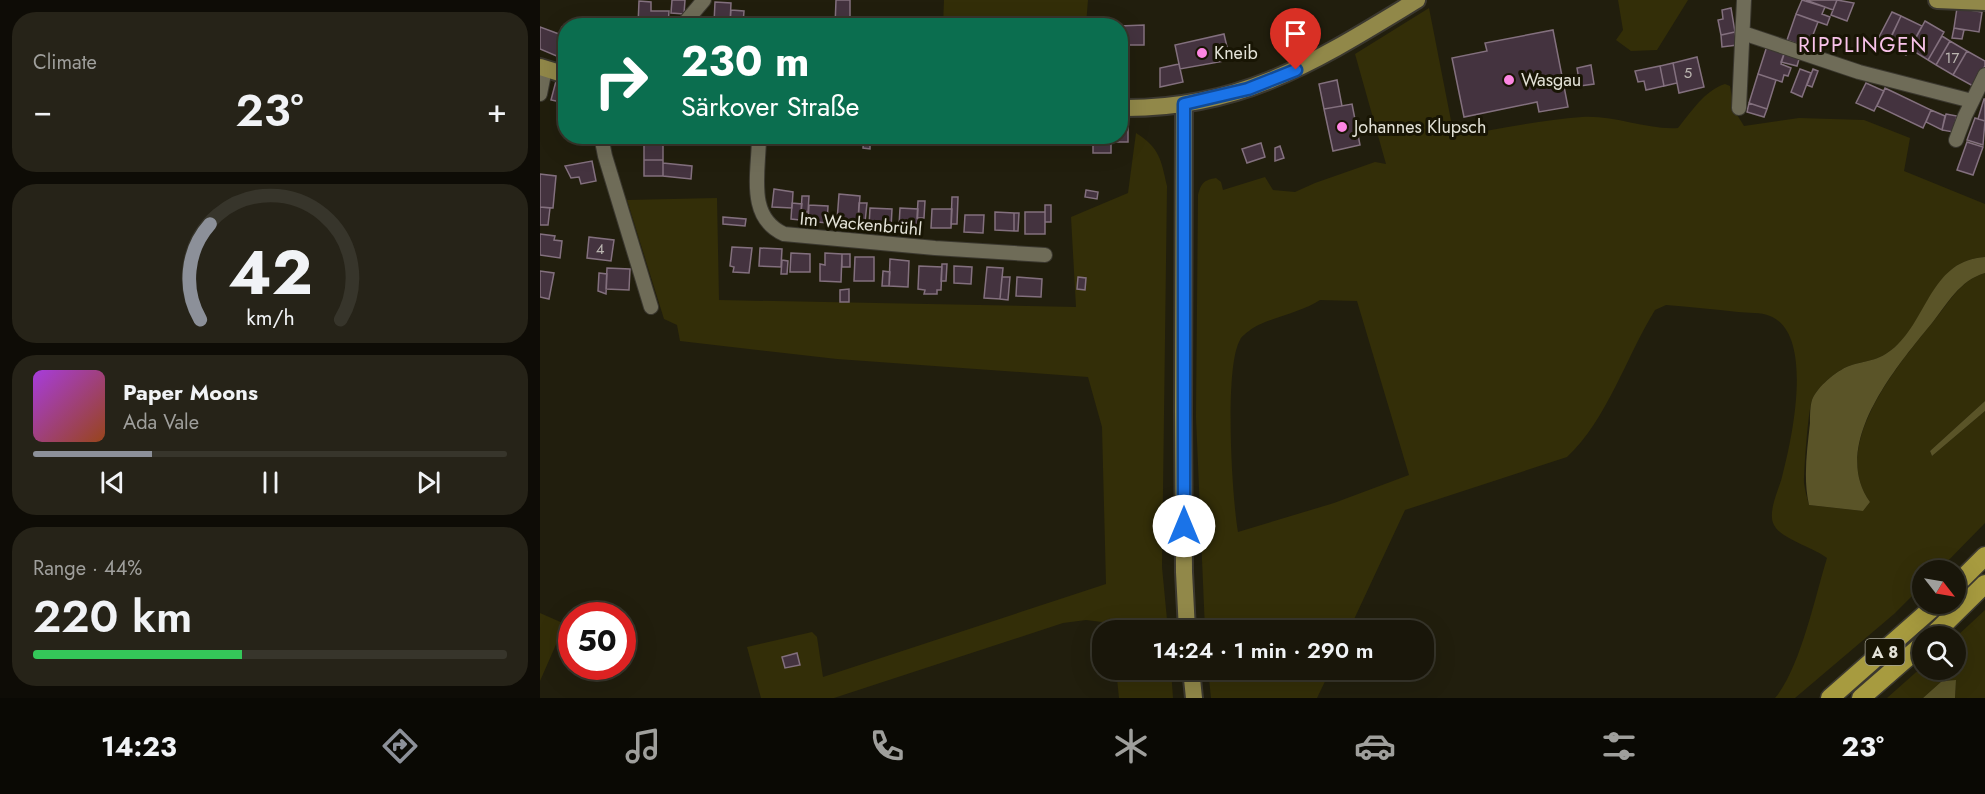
<!DOCTYPE html>
<meta charset="utf-8">
<style>
body{margin:0;font-family:Jost,sans-serif;background:#262318;color:#f1f3f6;height:100vh;display:flex;flex-direction:column;font-size:22px;white-space:nowrap}
*{box-sizing:border-box;margin:0}
p{font-size:20px;color:#9f9f9c}
.icon{flex:none;width:33px;height:33px;fill:none;stroke:currentColor;stroke-width:2;stroke-linecap:round;stroke-linejoin:round}
.map{position:relative;flex:1;overflow:hidden}
.drawer{display:flex;flex-direction:column;gap:12px;padding:12px;background:#0e0c06;width:540px}
.drawer>*{flex:none}
.banner{position:absolute;left:18px;top:18px;width:570px;height:126px;border-radius:24px;box-shadow:0 6px 24px #0002,0 0 0 2px #37352b;background:#0b6e4f;color:#fff;overflow:hidden}
.needle{width:39px;rotate:121deg}
.fabs{position:absolute;left:1372px;top:560px;display:grid;gap:12px}
.fabs a{display:grid;place-items:center;width:54px;height:54px;border-radius:50%;background:#19160a;box-shadow:0 6px 24px #0002,0 0 0 2px #37352b;font-size:30px}
.speed{position:absolute;left:18px;top:602px;display:flex;gap:12px;font-size:30px;font-weight:700;text-align:center}
.speed>*{display:grid;place-content:center;width:78px;height:78px;border-radius:50%;background:#19160a;box-shadow:0 6px 24px #0002,0 0 0 2px #37352b;line-height:1}
.speed .limit{border:9px solid #d22;background:#fff;color:#111}
.pin{position:absolute;display:grid;place-items:center;width:51px;height:51px;color:#fff;margin:-62px -26px;border-radius:50% 50% 50% 0;rotate:-45deg;box-shadow:0 0 6px #0007}
.pin .icon{rotate:45deg}
.me{position:absolute;width:66px;margin:-33px;rotate:0deg;stroke-linejoin:round;filter:drop-shadow(0 0 4px #0008)}
.turn{display:flex;align-items:center;gap:21px;height:126px;padding:0 24px;font-size:27px}
.turn .icon{width:78px;height:78px;stroke-width:2.5}
.turn b{display:block;font-size:42px;line-height:51px}
.big{font-size:45px;font-weight:600;line-height:1.1}
.drawer .tile{flex:1;display:flex;flex-direction:column;justify-content:center;gap:9px;min-width:0;padding:0 21px;border-radius:24px;background:#262318}
.drawer .dial{align-items:center;gap:0}
.dial svg{height:156px;overflow:visible;fill:none;stroke:#37352b;stroke-width:7;stroke-linecap:round;text-anchor:middle}
.dial text{fill:#f1f3f6;stroke:none}
.song{display:flex;align-items:center;gap:18px}
.cover{width:72px;height:72px;border-radius:9px;background:linear-gradient(135deg,hsl(280 70% 55%),hsl(20 70% 35%))}
.played{height:6px;border-radius:3px;background:linear-gradient(90deg,#8c9099 25%,#37352b 25%)}
.keys{display:flex;justify-content:space-around;direction:ltr}
.heat{display:flex;justify-content:space-between;align-items:center;font-size:33px;direction:ltr}
.charge{height:9px;border-radius:4px;background:linear-gradient(90deg,#34c759 44%,#37352b 0)}
.trip{position:absolute;left:552px;top:620px;width:342px;height:60px;border-radius:24px;background:#19160a;box-shadow:0 6px 24px #0002,0 0 0 2px #37352b;font-weight:600;line-height:60px;text-align:center}
.tab-bar{display:flex;height:96px;justify-content:space-around;align-items:center;background:#0a0904;color:#9f9f9c}
.tab-bar .icon{width:42px;height:42px}
.tab-bar .on{color:#8c9099}
.tab-bar b{font-size:27px;color:#f1f3f6}
main{display:flex;flex:1;min-height:0}
.map>svg:first-child{display:block}
.green{fill:#332e08;fill-rule:evenodd}
.water{fill:#5a5428}
.building{fill:#44333f;stroke:#83707e;stroke-width:1.5}
.lines{fill:none;stroke-linecap:round;stroke-linejoin:round}
.minor-casing{stroke:#3b382f;stroke-width:16}
.major-casing{stroke:#3b382f;stroke-width:20}
.highway-casing{stroke:#3b382f;stroke-width:21}
.minor{stroke:#6f6c58;stroke-width:14}
.major{stroke:#918849;stroke-width:16}
.highway{stroke:#a79b3f;stroke-width:18}
.route-casing{stroke:#114b97;stroke-width:15}
.route{stroke:#1a73e8;stroke-width:10}
.poi-dot{fill:#fd86e2;stroke:#181504;stroke-width:2}
.labels{text-anchor:middle;stroke-width:6;stroke-linejoin:round;paint-order:stroke}
.number-label{font-size:15px;fill:#bbb6b1}
.shield{fill:#181504;stroke:#a6a498;stroke-width:1.5}
.shield-label{font-size:16px;font-weight:bold;fill:#e3e2d7}
.poi-label{font-size:18px;fill:#e3e2d7;stroke:#181504;text-anchor:start}
.street-label{font-size:18px;fill:#e3e2d7;stroke:#181504}
.quarter-label{font-size:21px;letter-spacing:1.5px;fill:#f9c3ea;stroke:#181504}
</style>
<main>
<section class="drawer">
<div class="tile"><p>Climate</p>
<div class="heat"><a>−</a><b class="big">23°</b><a>+</a></div>
</div>
<div class="tile dial"><svg viewBox="0 0 100 80">
<path d="M14 69A42 42 0 1 1 86 69"/>
<path d="M14 69A42 42 0 0 1 19 20" stroke="#8c9099"/>
<text x="50" y="56" font-size="32" font-weight="700">42</text>
<text x="50" y="72" font-size="11">km/h</text>
</svg></div>
<div class="tile">
<div class="song"><i class="cover"></i><div><b>Paper Moons</b><p>Ada Vale</p></div></div>
<div class="played"></div>
<div class="keys"><svg class="icon" aria-label="previous" viewBox="0 0 24 24"><path d="M18 5L8 12l10 7zM5 5v14"/></svg><svg class="icon" aria-label="pause" viewBox="0 0 24 24"><path d="M8 5v14M16 5v14"/></svg><svg class="icon" aria-label="next" viewBox="0 0 24 24"><path d="M6 5l10 7-10 7zM19 5v14"/></svg></div>
</div>
<div class="tile"><p>Range · 44%</p><b class="big">220 km</b><div class="charge"></div></div>
</section>
<div class="map">
<svg width="1445" height="698" viewBox="0 0 1445 698">
<rect width="100%" height="100%" fill="#211e0d"/>
<!-- green -->
<path class="green" d="M404,0H548L546,25H403Z
M1078,0H1148L1117,50L1091,51L1076,40L1083,30Z
M889,8L914,136C956,130 1000,120 1042,117C1075,115 1106,130 1138,128C1151,112 1165,90 1185,84L1190,86L1194,110L1204,126L1259,118L1324,120L1370,138L1364,171L1445,204V257C1393,260 1389,315 1358,344C1340,362 1329,359 1309,366C1296,371 1277,387 1272,400C1268,410 1264,470 1264,483C1265,490 1267,498 1269,505L1323,511L1330,502C1289,446 1358,365 1392,323C1408,304 1420,280 1445,273V401L1390,451L1392,456L1445,411V523L1399,570H1383V585L1354,614L1255,698H1235C1260,669 1275,597 1287,558C1273,547 1241,539 1234,525C1227,513 1239,489 1242,477C1252,439 1275,334 1230,316C1221,312 1208,313 1198,312C1174,309 1150,307 1126,305L1115,310C1086,357 1067,420 1027,457L865,510L809,630H665L656,417L658,195C661,183 664,180 676,178L681,182L683,190L725,177L733,190L755,192L775,183L835,162L846,164L815,54ZM780,300L817,301L869,475L794,503L698,532C692,499 684,367 700,340C701,337 706,333 709,331C723,319 761,313 780,300Z
M596,133C620,148 621,160 627,186L622,567L628,630H571L570,623L546,620L523,623L294,698H221L207,647L272,632L277,637L283,677L566,584L562,427L548,377L297,359L140,341L137,325L124,319L87,200L177,198L179,300L536,307L531,217L588,193Z
M1445,610V698H1415L1416,680L1402,681L1383,698H1347L1383,666V669H1416V637Z
M0,613L25,624L0,681Z
M576,669H631L633,698H579Z
M668,669H791L777,698H671Z"/>
<!-- water -->
<path class="water" d="M1445,257V273C1420,280 1407,304 1392,323C1357,366 1289,445 1330,502L1323,511L1269,505C1263,478 1267,451 1270,423C1270,416 1270,406 1272,400C1277,387 1296,371 1309,366C1329,359 1340,362 1358,344C1388,315 1393,260 1445,257Z
M1445,401V411L1392,456L1390,451Z
M1416,680L1415,698H1383L1402,681Z"/>
<!-- building -->
<path class="building" d="M132,0H145L144,14L131,13Z
M296,0H310V26H295Z
M1262,0L1285,7L1282,14L1290,17L1287,25L1256,14Z
M1266,0H1297L1293,10Z
M1297,0L1314,3L1307,21L1291,15Z
M99,1L111,2V11H129L128,26L98,25Z
M175,2L191,3L190,24L174,23Z
M1191,8L1195,32L1181,35L1178,20L1183,19L1182,10Z
M1417,8L1442,12L1439,32L1414,28Z
M191,10L204,11L203,24H190Z
M1352,12L1361,16L1349,42L1339,37Z
M1256,14L1278,22L1268,48L1247,40Z
M1361,16L1382,26L1366,55L1347,45Z
M1385,21L1404,32L1388,60L1370,49Z
M604,25V45H580V26Z
M0,27L19,34L22,27L26,28V40L19,57L0,49Z
M1414,28L1424,30L1422,39L1412,38Z
M1013,30L1028,107L999,112L997,102L924,117L912,58L947,51L945,43Z
M1195,32L1197,45L1182,47L1181,35Z
M684,34L690,60L640,69L635,45Z
M1402,36L1410,41L1396,65L1388,60Z
M1410,41L1427,51L1413,75L1396,65Z
M1227,46L1245,51L1241,64L1251,68L1248,76L1244,75L1242,82L1218,74Z
M1245,51L1260,56L1257,66L1241,62Z
M1427,51L1445,61V66L1433,86L1413,75Z
M1157,57L1164,87L1139,93L1133,63Z
M1133,63L1137,83L1124,86L1120,66Z
M639,64L643,82L620,87V68Z
M1051,65L1054,84L1040,86L1037,68Z
M1120,66L1124,86L1106,90L1104,81L1098,82L1095,71Z
M1260,69L1271,73L1262,97L1251,92Z
M1273,69L1278,71L1272,87L1267,85Z
M1218,74L1236,80L1227,109L1209,103Z
M797,80L802,106L784,109L779,84Z
M16,81L26,83V103L11,100Z
M1326,83L1344,91L1334,111L1316,103Z
M1345,88L1391,110L1383,128L1337,106Z
M1444,99H1445V121L1438,119Z
M1209,103L1227,109L1224,117L1207,112Z
M812,104L820,145L793,151L784,109Z
M1391,110L1405,116L1402,130L1386,122Z
M1406,114L1417,116L1413,132L1402,130Z
M1435,118L1445,121L1443,145L1427,140Z
M580,123H588V142H571V136H580Z
M104,136H123V144H104Z
M163,136H205V140Z
M324,136H330V149L323,148Z
M549,136H571V153H553V142H549Z
M1427,142L1443,147L1433,175L1417,170Z
M721,143L725,157L707,163L702,149Z
M104,144H123V160H104Z
M740,146L744,158L735,161V148Z
M104,160H123V176H104Z
M52,161L56,181L41,184L39,177L31,178L25,166Z
M123,163L152,166L151,179L123,176Z
M0,174L16,176L13,208L0,207Z
M234,189L253,192L252,208L232,207Z
M546,190L558,192L557,199L545,197Z
M299,194L320,196L318,222L297,221Z
M262,196H269L268,212H261Z
M412,197H418L417,224H411Z
M378,201H385L384,218H377Z
M252,203L262,204L260,220L251,219Z
M319,203H327L325,222H318Z
M269,205L288,206L287,223L268,221Z
M505,205H511V222H505Z
M0,207L10,208L8,225H0Z
M330,208L352,209L351,228L329,226Z
M360,208L378,209L377,227L359,226Z
M392,209H412L411,228H391Z
M455,212L474,213V231L455,230Z
M485,212H505V234H485Z
M474,213H479L478,231H474Z
M425,215H444L443,233L424,232Z
M183,217L206,219L205,226L183,224Z
M0,234L15,236L14,240L22,241L20,258L0,255Z
M49,237L74,240L71,261L47,258Z
M192,247L212,248L209,273L193,272L194,267L190,266Z
M220,248L242,249L241,267L219,266Z
M251,253L270,254V272H250Z
M285,253L302,254L301,282L280,281V264L285,265Z
M302,254H310V267H302Z
M315,257H334V281H314Z
M350,259L369,261L368,287L349,286Z
M242,260L248,261L247,274H241Z
M402,264H407L406,281H401Z
M379,266L402,267L401,290H397V294H384L385,290L378,289Z
M414,266L432,267L431,284L414,283Z
M447,267L463,268L460,299L444,298Z
M67,268L90,269L89,290L66,289Z
M0,271L14,273L9,299L0,297Z
M343,271L350,272L349,286H342Z
M59,273L67,274L66,294L58,291Z
M462,277H470L468,300L460,299Z
M477,277L502,279L501,297L476,296Z
M538,277L546,278L545,290L537,289Z
M309,289V302H300V290Z
M257,653L260,665L245,668L242,657Z"/>
<g class="lines">
<!-- minor casing -->
<g class="minor-casing">
<path id="minor" d="M142,26L164,0
M1203,33L1319,72L1432,101
M0,94L5,69
M1199,108L1204,0
M61,136L65,156L111,307
M219,136C219,172 206,217 244,234L395,248L505,255
M1416,140L1425,116L1445,75"/>
</g>
<!-- major casing -->
<g class="major-casing">
<path id="major" d="M1397,0L1445,2
M0,67L26,75
M644,104L643,412L644,572L647,630
M580,108C702,110 778,60 877,0
M651,669L654,698"/>
</g>
<!-- highway casing -->
<g class="highway-casing">
<path id="highway" d="M1416,585L1445,556
M1392,636L1445,584
M1290,698L1398,603
M1321,698L1383,644"/>
</g>
<!-- minor -->
<use href="#minor" class="minor"/>
<!-- major -->
<use href="#major" class="major"/>
<!-- highway -->
<use href="#highway" class="highway"/>
</g>
<g class="lines">
<!-- route casing -->
<g class="route-casing">
<path id="route" d="M644,526V104L708,89L756,70"/>
</g>
<!-- route -->
<use href="#route" class="route"/>
</g>
<!-- markers -->
<g class="poi-dot">
<circle cx="662" cy="53" r="6"/>
<circle cx="969" cy="80" r="6"/>
<circle cx="802" cy="127" r="6"/>
</g>
<g class="labels">
<!-- number labels -->
<g class="number-label">
<text x="1412" y="63">17</text>
<text x="1148" y="78">5</text>
<text x="60" y="254">4</text>
</g>
<!-- shield labels -->
<rect class="shield" x="1325.5" y="639" width="39" height="26" rx="4.5"/>
<g class="shield-label">
<text x="1345" y="658">A 8</text>
</g>
<!-- poi labels -->
<g class="poi-label">
<text x="674" y="59">Kneib</text>
<text x="981" y="86">Wasgau</text>
<text x="814" y="133">Johannes Klupsch</text>
</g>
<!-- street labels -->
<g class="street-label">
<text transform="translate(321 224) rotate(5)" y="6">Im Wackenbrühl</text>
</g>
<!-- quarter labels -->
<g class="quarter-label">
<text x="1323" y="52">RIPPLINGEN</text>
</g>
</g>
</svg>
<div class="fabs">
<a><svg class="needle" viewBox="-14 -14 28 28"><path d="M0-13l5 13h-10z" fill="#e53935"/><path d="M0 13l5-13h-10z" fill="#9f9f9c"/></svg></a>
<a><svg class="icon" aria-label="search" viewBox="0 0 24 24"><circle cx="10" cy="10" r="6"/><path d="M15 15l6 6"/></svg></a>
</div>
<div class="speed"><div class="limit">50</div></div>
<div class="pin" style="left:756px;top:70px;background:#d93025"><svg class="icon" aria-label="arrive" viewBox="0 0 24 24"><path d="M6 21V4h12l-3 4 3 4H6"/></svg></div>
<svg class="me" style="left:644px;top:526px" viewBox="-20 -20 40 40"><circle r="19" fill="#fff"/><path d="M0-13L10 11 0 6-10 11z" fill="#1a73e8"/></svg>
<div class="trip">14:24 · 1 min · 290 m</div>
<div class="banner">
<div class="turn"><svg class="icon" aria-label="right" viewBox="0 0 24 24"><path d="M7 20v-9h11M14 6l5 5-5 5"/></svg><div><b>230 m</b>Särkover Straße</div></div>
</div>
</div>
</main>
<nav class="tab-bar">
<b>14:23</b>
<svg class="icon on" aria-label="directions" viewBox="0 0 24 24"><path d="M12 3l9 9-9 9-9-9zM9 14v-3h6M13 9l2 2-2 2"/></svg>
<svg class="icon" aria-label="music" viewBox="0 0 24 24"><path d="M9 18V5l10-2v13"/><circle cx="6" cy="18" r="3"/><circle cx="16" cy="16" r="3"/></svg>
<svg class="icon" aria-label="phone" viewBox="0 0 24 24"><path d="M5 4h4l2 5-3 2q2 4 5 5l2-3 5 2v4C11 20 4 13 5 4z"/></svg>
<svg class="icon" aria-label="climate" viewBox="0 0 24 24"><path d="M12 3v18M4 7l16 10M4 17L20 7"/></svg>
<svg class="icon" aria-label="car" viewBox="0 0 24 24"><path d="M5 17H2v-5l4-1 3-4h7l3 4 3 1v5h-3M9 17h6M6 11h13"/><circle cx="7" cy="17" r="2"/><circle cx="17" cy="17" r="2"/></svg>
<svg class="icon" aria-label="filters" viewBox="0 0 24 24"><path d="M4 7h16M4 17h16"/><circle cx="9" cy="7" r="2"/><circle cx="15" cy="17" r="2"/></svg>
<b>23°</b>
</nav>
